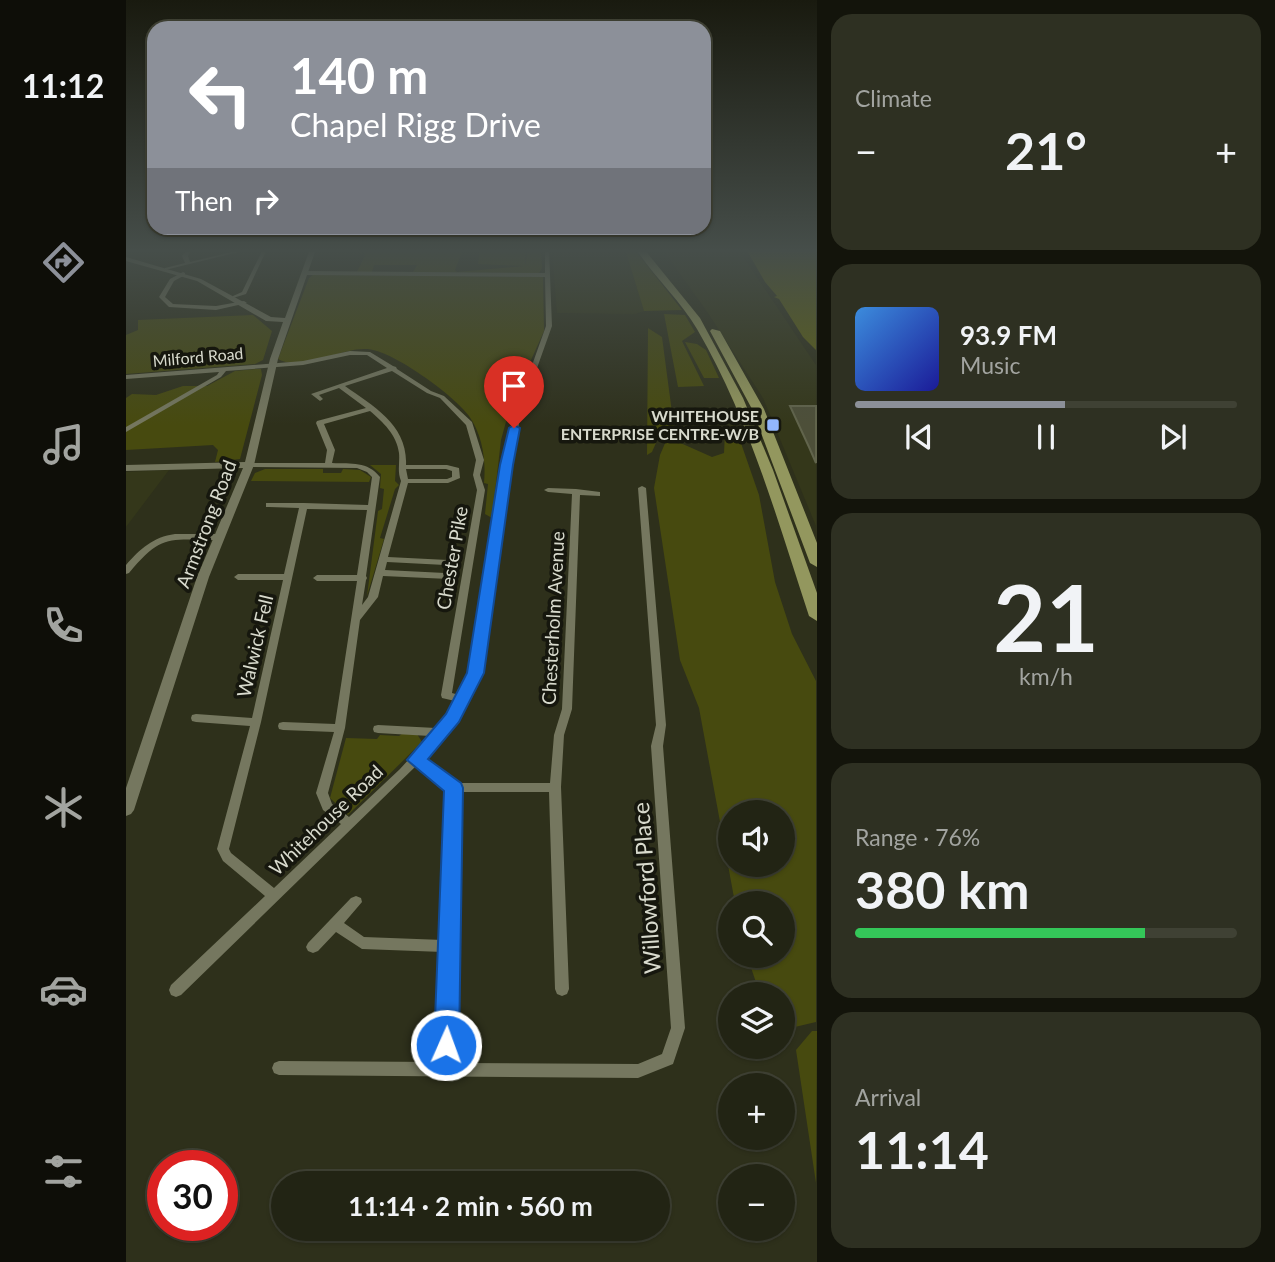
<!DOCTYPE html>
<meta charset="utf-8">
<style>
body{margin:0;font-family:Lato,sans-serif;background:#2e3022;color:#f1f3f6;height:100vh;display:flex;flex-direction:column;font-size:26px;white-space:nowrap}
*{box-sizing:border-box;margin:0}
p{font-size:23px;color:#a2a4a0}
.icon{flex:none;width:38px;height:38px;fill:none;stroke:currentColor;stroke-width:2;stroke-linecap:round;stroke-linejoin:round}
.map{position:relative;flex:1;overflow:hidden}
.panel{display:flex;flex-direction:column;gap:14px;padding:14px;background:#13140b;width:458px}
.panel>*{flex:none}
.hud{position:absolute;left:21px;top:21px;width:564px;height:214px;border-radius:21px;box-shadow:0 2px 5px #0004,0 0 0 2px #3f4134;background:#8c9099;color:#fff;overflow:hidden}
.controls{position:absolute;left:592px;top:800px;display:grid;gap:14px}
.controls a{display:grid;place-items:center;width:77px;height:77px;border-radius:50%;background:#222414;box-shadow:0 2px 5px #0004,0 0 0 2px #3f4134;font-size:35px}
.speed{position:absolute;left:21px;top:1150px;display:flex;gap:14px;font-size:35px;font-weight:700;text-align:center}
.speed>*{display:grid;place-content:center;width:91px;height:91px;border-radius:50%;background:#222414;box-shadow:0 2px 5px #0004,0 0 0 2px #3f4134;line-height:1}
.speed .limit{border:10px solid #d22;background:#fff;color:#111}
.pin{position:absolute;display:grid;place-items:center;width:60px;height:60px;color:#fff;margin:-72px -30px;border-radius:50% 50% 50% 0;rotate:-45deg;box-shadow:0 0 7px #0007}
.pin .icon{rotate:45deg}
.me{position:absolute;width:77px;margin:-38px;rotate:2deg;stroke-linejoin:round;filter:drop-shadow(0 0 5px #0008)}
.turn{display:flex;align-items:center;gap:24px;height:147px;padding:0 28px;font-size:32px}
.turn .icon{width:91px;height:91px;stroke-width:2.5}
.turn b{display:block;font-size:49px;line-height:60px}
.then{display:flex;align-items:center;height:66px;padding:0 28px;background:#0003;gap:14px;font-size:26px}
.big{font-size:52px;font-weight:700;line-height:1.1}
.panel .card{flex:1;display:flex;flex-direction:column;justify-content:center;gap:10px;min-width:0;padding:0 24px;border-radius:21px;background:#2e3022}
.panel .dial{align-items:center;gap:0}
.dial b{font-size:91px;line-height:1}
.song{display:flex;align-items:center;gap:21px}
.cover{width:84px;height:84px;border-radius:10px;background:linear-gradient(135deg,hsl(210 70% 55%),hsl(240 70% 35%))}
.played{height:7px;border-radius:4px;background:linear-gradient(90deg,#8c9099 55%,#3f4134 55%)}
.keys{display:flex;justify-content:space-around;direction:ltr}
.heat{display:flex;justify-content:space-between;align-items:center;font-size:38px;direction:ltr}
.charge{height:10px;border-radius:5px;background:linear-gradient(90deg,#34c759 76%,#3f4134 0)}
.trip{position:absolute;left:145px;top:1171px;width:399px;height:70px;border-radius:35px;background:#222414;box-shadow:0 2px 5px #0004,0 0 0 2px #3f4134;font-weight:700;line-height:70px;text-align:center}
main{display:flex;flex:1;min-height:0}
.dock{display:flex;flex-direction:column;width:126px;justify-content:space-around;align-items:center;background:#0e0e08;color:#a2a4a0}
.dock .icon{width:49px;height:49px}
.dock .selected{color:#8c9099}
.dock b{font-size:32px;color:#f1f3f6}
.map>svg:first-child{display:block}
.built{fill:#34371a}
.green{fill:#474a0f;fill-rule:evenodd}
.water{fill:#5f6312}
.building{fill:#4d4f39;stroke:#61644c;stroke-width:2}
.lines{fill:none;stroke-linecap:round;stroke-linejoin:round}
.minor{fill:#75775f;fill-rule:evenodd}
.tertiary{fill:#75775f;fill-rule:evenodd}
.primary{fill:#93975e;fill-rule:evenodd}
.route{fill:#1a73e8;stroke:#114b97;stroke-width:2}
.poi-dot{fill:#92b7fd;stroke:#16170e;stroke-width:2.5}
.labels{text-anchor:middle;stroke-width:7;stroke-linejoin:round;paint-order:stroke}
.far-street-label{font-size:16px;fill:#d8dacd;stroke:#16170e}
.far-poi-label{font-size:16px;font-weight:bold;fill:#d8dacd;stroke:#16170e;text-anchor:end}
.street-label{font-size:19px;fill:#d8dacd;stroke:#16170e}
.near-street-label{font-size:23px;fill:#d8dacd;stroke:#16170e}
</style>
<main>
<nav class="dock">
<b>11:12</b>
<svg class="icon selected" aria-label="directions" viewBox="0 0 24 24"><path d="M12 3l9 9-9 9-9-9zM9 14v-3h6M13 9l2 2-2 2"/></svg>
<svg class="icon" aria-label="music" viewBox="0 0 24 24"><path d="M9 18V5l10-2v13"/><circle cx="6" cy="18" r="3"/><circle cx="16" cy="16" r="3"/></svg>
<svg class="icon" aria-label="phone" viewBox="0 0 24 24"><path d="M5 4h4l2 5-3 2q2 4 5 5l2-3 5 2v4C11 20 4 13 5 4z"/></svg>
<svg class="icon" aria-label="climate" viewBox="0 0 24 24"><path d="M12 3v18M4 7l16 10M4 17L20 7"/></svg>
<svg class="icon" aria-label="car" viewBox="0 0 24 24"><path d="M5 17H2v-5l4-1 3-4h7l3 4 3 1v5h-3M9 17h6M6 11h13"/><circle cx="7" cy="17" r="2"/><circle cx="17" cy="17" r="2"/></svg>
<svg class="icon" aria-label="filters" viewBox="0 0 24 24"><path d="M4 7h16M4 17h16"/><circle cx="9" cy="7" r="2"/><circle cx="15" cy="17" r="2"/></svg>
</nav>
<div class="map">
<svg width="691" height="1262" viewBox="0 0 691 1262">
<rect width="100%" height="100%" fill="#2e301b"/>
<!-- built -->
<path class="built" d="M426,249H499L518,311L509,314L431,313Z
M536,249H612L690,365V526L637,398L582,313Z
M43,470L0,527V472Z"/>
<!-- green -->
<path class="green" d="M193,249H337L329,270L331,272L398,266L352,264L354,249H400L399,266L402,249H415L416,268L413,273H402L287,272L291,265H248L246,272H231L240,253Z
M499,249H508L556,310L518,311Z
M187,275L417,277L418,331L384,407L375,440L366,518L359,514L362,484L358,483C360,461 357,436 343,416C329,396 266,350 241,349C216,347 175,372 152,359L183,278Z
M538,314L559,315L569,332L556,341L578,386L552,387Z
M127,315L146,331L137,360L129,364L0,374V335L12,330V320Z
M522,328L536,337L549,435L533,436L526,452L521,455Z
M559,342L571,344L580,350L593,378H578Z
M130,369H135L136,375L114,459L89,462L92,450L87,445L0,450V398L6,394L30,395L57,386H81L109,371Z
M608,423L633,495L649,582L666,634L690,681V1022L656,1030V994H634L621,956H656V903H609L573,708L554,660L528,488L534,455L540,441H550L586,457L598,453L599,433ZM604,812H656V864H604Z
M244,465H270L269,481L273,485L269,489L254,538L258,539L241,596L252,511L256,509L258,489L254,488L255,474Z
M139,469H197V473H215L217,469L234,470L245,477L243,482L125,481L129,473Z
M277,733L291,734L296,742L222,815L204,798L220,738L251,739L254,735L273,736Z
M686,1031H691L690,1183L670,1050Z"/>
<!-- water -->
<path class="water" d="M620,249H690V350L677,337L653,299L648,297L651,296L639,282Z"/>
<!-- building -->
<path class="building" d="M664,406H690V463L683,447Z"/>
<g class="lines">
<!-- minor -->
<path class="minor" d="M62,249H66L62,256L64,262L118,249H125L39,270V268L59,263L56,256Z
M137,249H141L120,294L107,298V296L116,292Z
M419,249H423L426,326L396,410L384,465L354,673L342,698L343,700L342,703L338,704L319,735L317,736L297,759L330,783H424L428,735L436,709L446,494L422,492L418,490L422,488L450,489L474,492V496L454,495L446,709L438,735L435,787L443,989L441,994L436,996L431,994L429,989L423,792H334L328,1063L512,1064L536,1054L545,1028L525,746L530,725L512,488L516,486L520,488L540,725L537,746L559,1028L547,1064L512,1078L153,1075L148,1073L146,1068L148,1063L153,1061L313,1062L317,952L236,949L210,932L192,951L187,953L182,951L180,947L182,943L225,898L230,896L235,898L236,902L218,923L238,937L317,940L322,790L290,766L55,995L50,997L45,995L43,990L45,985L139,896L97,861L91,849L124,726L70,722L66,721L65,718L66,715L70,714L126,718L157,580H112L108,577L112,574H158L173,508L143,507H140V503H178L242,505L246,477L241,472L231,468L123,467L119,465L123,463H199L201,450L190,423L191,421L240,408L213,388L193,395L197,399L194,401L185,394L261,368L241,355H224L177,365L100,371L95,377L0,432V427L91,375L93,372L0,379V375L177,361L224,351L244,352L267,366L270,367L271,369L305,391L318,396L346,422L358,460L354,475L359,490L326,693L333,695L344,673L376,465L390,410L420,326L419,277L179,275L176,273L179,271L419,273ZM266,371L301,393L314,398L340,425L350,460L347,475L351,490L315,695L316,698L329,701L310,728L252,725L248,726L247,729L248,732L252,733L304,736L274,769L223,817L206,804L202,793L219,728L234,620L252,597L257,576L323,579L327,576L329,569L325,561L322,560L262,557L282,483H322L334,478L333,468L321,465H280C282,425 247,406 219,386ZM244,411C257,422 271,435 273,453C274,463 271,471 275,481L242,597L236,605L240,580L241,578L240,576L254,477C241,461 226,464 206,463L209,450L198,424ZM280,469H320L326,471V477L321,479H282ZM181,509L241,510L231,575H191L187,578L191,581H231L209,724L157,722L153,723L152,726L153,729L157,730L208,732L190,793L197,810L215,824L148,888L105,853L103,849L135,722ZM261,562L319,565L321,569L319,573L259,570Z
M57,272L59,273V275L48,281L39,297L47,304L90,306L118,301L121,303L90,310L43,307L33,297L44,279Z
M49,534H92L96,537L92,540C44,540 36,533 3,573L0,574V565C14,549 27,537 49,534Z"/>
<!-- tertiary -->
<path class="tertiary" d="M184,249H190L152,359L128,465L83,577L8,810L5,814L0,816V788L71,577L117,468L0,471V465L119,462L144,359L157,322L140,321L71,281L0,261V257L75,279L145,317L159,318Z"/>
<!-- primary -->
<path class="primary" d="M510,249H518L574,318L617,398L647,470L691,593V621L683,616C651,519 623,418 571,329C554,300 528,277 510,249Z
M586,329L594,331L638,409L691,543V567L684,563L626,409L584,331Z"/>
</g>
<!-- sky -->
<linearGradient id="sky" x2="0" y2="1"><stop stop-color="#191a0f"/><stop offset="0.59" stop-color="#464e4a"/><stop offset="1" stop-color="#464e4a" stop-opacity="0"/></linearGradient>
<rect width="691" height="425" fill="url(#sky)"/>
<!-- route -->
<path class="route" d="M388,425L394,428L387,465L358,673L333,722L302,759L335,783L337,788L333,1045L329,1053L320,1057L312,1053L308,1045L318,791L281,760L320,714L341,673L374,465L383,428Z"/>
<!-- markers -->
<rect class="poi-dot" x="640" y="418" width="14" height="14" rx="3.5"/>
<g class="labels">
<!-- far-street labels -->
<g class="far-street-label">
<text transform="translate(72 357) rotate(-5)" y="6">Milford Road</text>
</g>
<!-- far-poi labels -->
<g class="far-poi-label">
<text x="633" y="422">WHITEHOUSE<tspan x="633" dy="18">ENTERPRISE CENTRE-W/B</tspan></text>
</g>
<!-- street labels -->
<g class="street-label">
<text transform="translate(80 524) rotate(-69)" y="7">Armstrong Road</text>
<text transform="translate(326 558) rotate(-80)" y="7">Chester Pike</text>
<text transform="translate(427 618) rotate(-87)" y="7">Chesterholm Avenue</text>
<text transform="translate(129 646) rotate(-77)" y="7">Walwick Fell</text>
<text transform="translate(200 820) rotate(-44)" y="7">Whitehouse Road</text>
</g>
<!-- near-street labels -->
<g class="near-street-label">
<text transform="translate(521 888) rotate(-94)" y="8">Willowford Place</text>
</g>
</g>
</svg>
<div class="controls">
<a><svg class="icon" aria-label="sound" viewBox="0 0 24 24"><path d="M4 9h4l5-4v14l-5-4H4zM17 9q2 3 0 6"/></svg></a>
<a><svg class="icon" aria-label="search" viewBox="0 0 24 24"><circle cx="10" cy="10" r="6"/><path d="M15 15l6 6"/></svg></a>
<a><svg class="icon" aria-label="layers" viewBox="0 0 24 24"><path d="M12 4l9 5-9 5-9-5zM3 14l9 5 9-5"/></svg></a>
<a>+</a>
<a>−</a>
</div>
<div class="speed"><div class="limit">30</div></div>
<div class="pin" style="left:388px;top:428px;background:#d93025"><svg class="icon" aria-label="arrive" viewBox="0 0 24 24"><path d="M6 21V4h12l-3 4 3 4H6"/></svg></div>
<svg class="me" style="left:320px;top:1045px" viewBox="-20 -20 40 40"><circle r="17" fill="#1a73e8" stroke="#fff" stroke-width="3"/><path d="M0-11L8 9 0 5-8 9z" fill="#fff"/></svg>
<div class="trip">11:14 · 2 min · 560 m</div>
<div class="hud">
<div class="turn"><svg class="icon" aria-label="left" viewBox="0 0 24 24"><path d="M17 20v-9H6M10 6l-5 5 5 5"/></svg><div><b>140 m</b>Chapel Rigg Drive</div></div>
<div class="then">Then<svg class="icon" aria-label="right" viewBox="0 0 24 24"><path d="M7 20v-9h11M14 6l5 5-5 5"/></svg></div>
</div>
</div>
<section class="panel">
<div class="card"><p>Climate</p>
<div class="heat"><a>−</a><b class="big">21°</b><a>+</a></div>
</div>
<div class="card">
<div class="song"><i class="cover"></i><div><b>93.9 FM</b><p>Music</p></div></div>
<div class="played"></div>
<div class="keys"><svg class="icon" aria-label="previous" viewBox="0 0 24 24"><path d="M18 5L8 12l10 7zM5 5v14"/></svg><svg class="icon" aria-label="pause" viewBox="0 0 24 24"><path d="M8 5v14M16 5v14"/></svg><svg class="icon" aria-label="next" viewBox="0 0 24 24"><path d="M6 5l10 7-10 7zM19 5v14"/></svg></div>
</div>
<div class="card dial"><b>21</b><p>km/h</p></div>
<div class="card"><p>Range · 76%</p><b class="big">380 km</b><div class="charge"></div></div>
<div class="card"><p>Arrival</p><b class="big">11:14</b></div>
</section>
</main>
